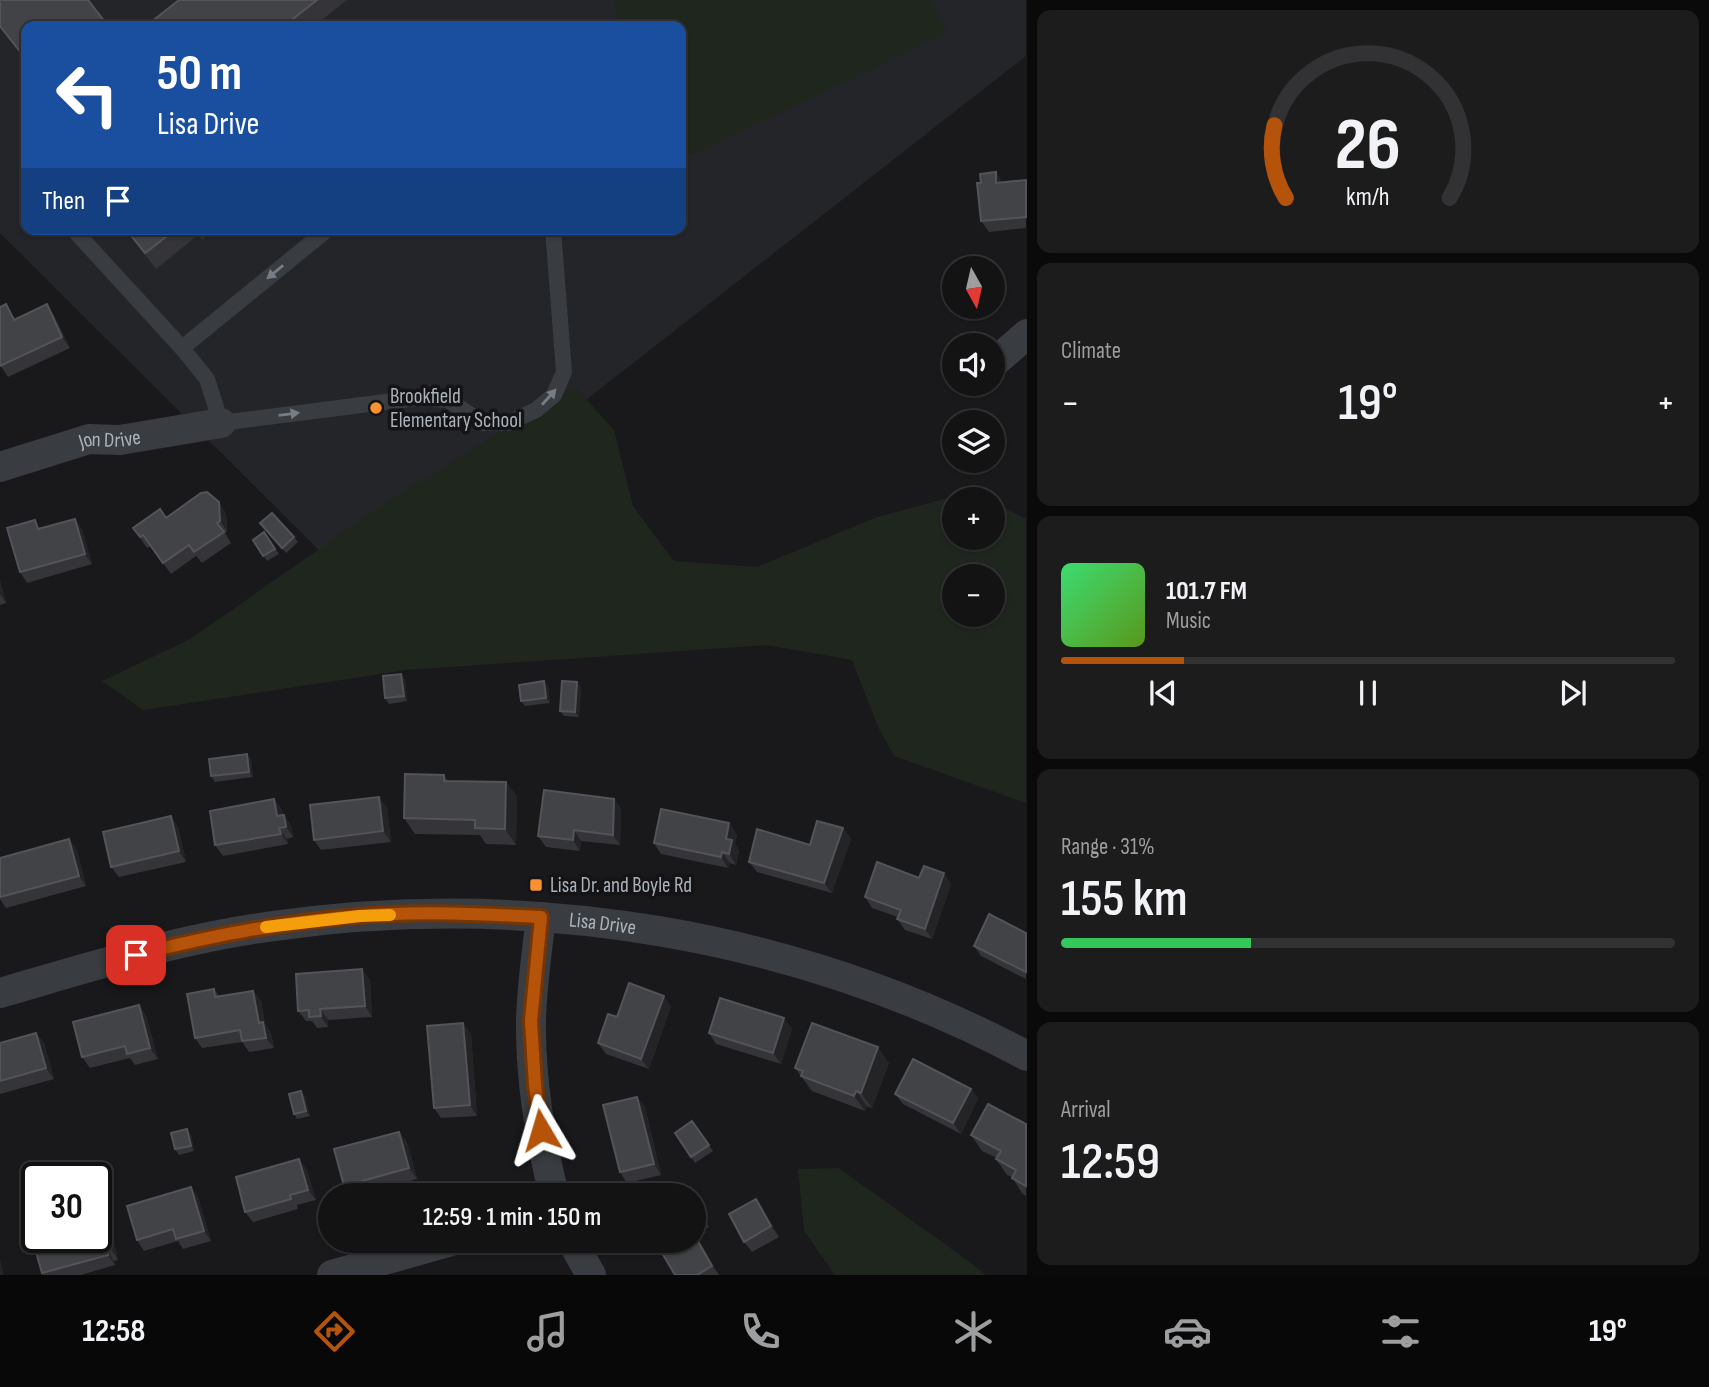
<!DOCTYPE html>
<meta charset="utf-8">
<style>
body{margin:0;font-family:"Sofia Sans Condensed",sans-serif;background:#1c1c1d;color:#f1f3f6;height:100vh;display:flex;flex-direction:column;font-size:26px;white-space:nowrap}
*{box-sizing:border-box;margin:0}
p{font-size:23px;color:#9d9ea0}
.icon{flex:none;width:38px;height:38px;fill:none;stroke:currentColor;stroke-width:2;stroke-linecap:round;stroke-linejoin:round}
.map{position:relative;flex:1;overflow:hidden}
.details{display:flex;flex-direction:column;gap:10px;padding:10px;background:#0a0a0b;width:682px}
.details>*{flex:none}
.hud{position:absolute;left:21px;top:21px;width:665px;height:214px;border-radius:14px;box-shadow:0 2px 5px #0004,0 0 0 2px #323234;background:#1a4fa0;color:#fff;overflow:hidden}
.needle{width:46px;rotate:172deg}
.fabs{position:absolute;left:942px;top:256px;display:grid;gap:14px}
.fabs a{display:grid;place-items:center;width:63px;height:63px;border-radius:50%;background:#131314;box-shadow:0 2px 5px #0004,0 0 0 2px #323234;font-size:35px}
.speed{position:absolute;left:21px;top:1162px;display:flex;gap:14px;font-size:35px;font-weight:700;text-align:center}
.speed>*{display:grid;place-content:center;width:91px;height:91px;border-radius:50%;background:#131314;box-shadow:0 2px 5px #0004,0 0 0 2px #323234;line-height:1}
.speed .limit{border:4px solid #111;border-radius:10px;background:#fff;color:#111}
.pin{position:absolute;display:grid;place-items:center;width:60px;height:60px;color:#fff;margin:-30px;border-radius:14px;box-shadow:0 4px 10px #0006}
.me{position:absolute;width:77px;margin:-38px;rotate:353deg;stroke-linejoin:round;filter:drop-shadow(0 0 5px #0008)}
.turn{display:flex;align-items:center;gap:24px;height:147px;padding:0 21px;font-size:32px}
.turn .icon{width:91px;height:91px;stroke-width:2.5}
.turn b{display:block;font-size:49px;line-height:60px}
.then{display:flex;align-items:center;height:66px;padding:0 21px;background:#0003;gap:14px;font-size:26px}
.big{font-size:52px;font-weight:600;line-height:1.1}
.details .tile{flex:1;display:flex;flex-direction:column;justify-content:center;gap:10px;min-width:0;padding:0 24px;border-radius:14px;background:#1c1c1d}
.details .dial{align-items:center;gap:0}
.dial svg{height:182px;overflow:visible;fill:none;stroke:#323234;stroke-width:7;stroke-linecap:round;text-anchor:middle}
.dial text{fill:#f1f3f6;stroke:none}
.song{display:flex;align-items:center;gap:21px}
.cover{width:84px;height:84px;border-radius:10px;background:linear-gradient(135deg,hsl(140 70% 55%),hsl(90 70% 35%))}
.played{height:7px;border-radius:4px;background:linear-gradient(90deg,#b45309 20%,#323234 20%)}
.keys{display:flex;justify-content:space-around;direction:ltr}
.heat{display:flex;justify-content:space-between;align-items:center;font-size:38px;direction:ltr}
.charge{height:10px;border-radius:5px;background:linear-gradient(90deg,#34c759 31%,#323234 0)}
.trip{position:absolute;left:318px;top:1183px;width:388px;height:70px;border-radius:35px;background:#131314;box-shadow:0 2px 5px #0004,0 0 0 2px #323234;font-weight:600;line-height:70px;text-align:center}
.dock{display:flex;height:112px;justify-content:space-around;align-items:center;background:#080808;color:#9d9ea0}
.dock .icon{width:49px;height:49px}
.dock .active{color:#b45309}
.dock b{font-size:32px;color:#f1f3f6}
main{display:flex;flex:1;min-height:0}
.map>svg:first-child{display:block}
.built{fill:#242528;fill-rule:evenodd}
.green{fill:#1f261e;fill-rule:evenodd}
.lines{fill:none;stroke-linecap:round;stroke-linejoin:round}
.lane{stroke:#393c40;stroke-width:16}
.street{stroke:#393c40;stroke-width:30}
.wall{fill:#353539}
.shaded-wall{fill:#242427}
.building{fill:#414347;stroke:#525459;stroke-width:2}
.oneway{fill:#777d84}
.route-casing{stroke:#753606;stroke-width:18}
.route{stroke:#b45309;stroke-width:12}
.slow{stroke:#f59e0b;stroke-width:12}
.poi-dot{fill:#f99032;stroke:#141416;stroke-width:2.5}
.labels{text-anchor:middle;stroke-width:7;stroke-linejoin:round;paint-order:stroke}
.poi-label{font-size:21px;fill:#aab3bb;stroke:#141416;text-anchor:start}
.street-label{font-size:21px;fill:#aab3bb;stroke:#141416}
</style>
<main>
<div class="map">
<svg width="1027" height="1275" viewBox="0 0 1027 1275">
<rect width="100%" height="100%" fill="#19191b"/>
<!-- built -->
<path class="built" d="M0,0H1026V56L352,583L0,233ZM26,26H681V229H26Z"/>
<!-- green -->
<path class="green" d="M614,0H931L947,33L692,155L681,152V26H620Z
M574,386L614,430L633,506L674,561L757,567L877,517L974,491L988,499H954V537H992V501L1026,519V803L894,756L878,727L852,660L766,645L407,670L143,710L102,681L190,639L384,504ZM954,576H992V614H954Z
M839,1168L967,1260L986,1275H835L804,1231L798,1169Z"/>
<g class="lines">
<!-- lane -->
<path class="lane" d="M73,229L182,348
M328,229L182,348L207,379L221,423L416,398L448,400L483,423H508L536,410L554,395L564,372L553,229"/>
<!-- street -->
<g class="street">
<path d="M996,361L1027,334"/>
<path id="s1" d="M0,467L89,439L120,440L221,423"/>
<path d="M541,917C537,951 532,985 531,1019C530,1078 540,1138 554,1195"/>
<path id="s2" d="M0,993C90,967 181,938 274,926C531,890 797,933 1027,1056"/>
<path d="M572,1241L591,1275"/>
<path d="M332,1275L451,1241"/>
</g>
</g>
<!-- wall -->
<path class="wall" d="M0,0L26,26V61L0,28Z
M179,0H347L314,26H146Z
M1026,180V228L989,232L981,221L1003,182Z
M125,229H215L202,240L198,235L156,269Z
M6,304L15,319L54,315L70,348L8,377L0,365Z
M226,513L227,531L225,533L231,543L202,563L196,556L171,574L151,546L147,548L133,528L166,518Z
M260,523L294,537L298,542L286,553Z
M41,529H82L92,564L27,583L20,572Z
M264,532L279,554L267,561L253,540Z
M0,580L6,603L0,605Z
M401,674L405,680L407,701L389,704L385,698Z
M544,681L548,687L550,703L525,706L521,701Z
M577,682L581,688L579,717L564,716L560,711Z
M251,759L253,777L215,782L211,776Z
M444,775L448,781L506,782L517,797L516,845L486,844L480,835L415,834L404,818Z
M274,799L282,810L283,816L284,815L291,826L293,837L287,839L288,844L223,856L215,845Z
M614,799L621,809L620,845L581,841L580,851L546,847L538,836Z
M387,807L391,842L321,850L314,840Z
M178,827L186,862L119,877L111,867Z
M843,828L851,839L832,893L757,872L749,862L810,845Z
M737,834L735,844L739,851L736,865L730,863L728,868L661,854L654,843Z
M69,839L77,850L86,886L6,908L0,899V858Z
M944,873L951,884L932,939L905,930L897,919L898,917L872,908L865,897L919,878Z
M1026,933V979L981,956L974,946Z
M370,980L372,1017L328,1020V1027L317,1028L312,1021H306L298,1011Z
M214,989L219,996L253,991L261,1001L265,1024L271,1033L274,1048L249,1052L242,1042L202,1048L195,1038Z
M139,1005L146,1016L158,1059L135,1065L130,1058L90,1068L82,1057Z
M671,1006L649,1069L606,1054L598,1043L617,1017Z
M792,1029L781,1064L716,1044L709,1033Z
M36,1033L44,1043L54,1079L0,1094V1043Z
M471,1034L477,1116L441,1118L434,1108Z
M889,1063L872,1108L867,1106L865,1111L812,1091L795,1068Z
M971,1089L978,1099L961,1134L903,1104L895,1094Z
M305,1096L310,1116L297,1119L294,1114Z
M637,1097L645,1107L661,1175L627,1183L620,1172Z
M692,1121L713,1151L695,1163L675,1133Z
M1026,1124V1196L1022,1193L1012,1177L1007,1175L996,1159L997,1158L982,1151L971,1135Z
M399,1132L407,1142L417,1179L356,1195H350L344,1186Z
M191,1135L194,1151L179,1155L175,1149Z
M307,1170L316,1200L297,1205L298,1209L253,1222L245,1212Z
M99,1173L103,1178L106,1191L96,1194V1178Z
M198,1197L211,1241L183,1249L178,1241L144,1251L137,1240Z
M756,1199L779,1237L752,1252L744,1242Z
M695,1203L709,1227L695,1235L719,1275H675L695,1241Z
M96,1211L100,1217L106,1237L107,1236L115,1247L118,1260L114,1261L115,1265L81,1275H43L42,1273L96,1237Z"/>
<!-- shaded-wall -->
<path class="shaded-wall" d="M996,172L1003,183H996Z
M47,304L54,315L70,348L62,337Z
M219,502L226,513L227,531L220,521Z
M75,519L82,529L92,564L85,554Z
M0,580L6,603L0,594Z
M401,674L405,680L407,701L404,696Z
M544,681L548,687L550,703L546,698Z
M577,682L581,688L579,717L575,712Z
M247,754L251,759L253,777L249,772Z
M506,782L517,797L516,845L505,829Z
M379,797L387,807L391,842L383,831Z
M274,799L282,810L285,827L277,816Z
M614,799L621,809L620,845L613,835Z
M284,815L291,826L293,837L286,827Z
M171,816L178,827L186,862L179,851Z
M729,823L737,834L735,844L739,851L736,865L729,854L726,839Z
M279,828L287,839L288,844L281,834Z
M843,828L851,839L832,893L824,883Z
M574,830L581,841L580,851L573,840Z
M69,839L77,850L86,886L79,876Z
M722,852L730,863L728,868L721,857Z
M944,873L951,884L932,939L925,929Z
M362,969L370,980L372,1017L365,1006Z
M253,991L261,1001L265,1024L271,1033L274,1048L266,1038L259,1023Z
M664,996L671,1006L649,1069L641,1059Z
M139,1005L146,1016L158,1059L150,1048Z
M320,1009L328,1020V1027L321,1016Z
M784,1018L792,1029L781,1064L773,1053Z
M463,1023L471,1034L477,1116L470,1105Z
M36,1033L44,1043L54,1079L46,1068Z
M878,1047L889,1063L872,1108L861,1093Z
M971,1089L978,1099L961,1134L953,1123Z
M301,1091L305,1096L310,1116L306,1111Z
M856,1091L867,1106L865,1111L854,1096Z
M637,1097L645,1107L661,1175L654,1164Z
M187,1129L191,1135L194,1151L191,1146Z
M399,1132L407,1142L417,1179L409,1168Z
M299,1159L307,1170L316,1200L308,1190Z
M99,1173L103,1178L106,1191L102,1186Z
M191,1187L198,1197L211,1241L204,1231Z
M756,1199L763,1210L779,1237L771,1226Z
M695,1203L709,1227L699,1211L695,1205Z
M96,1211L100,1217L110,1248L102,1238L96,1217Z
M695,1234L719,1275L712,1266L695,1236Z
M107,1236L115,1247L118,1260L111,1249Z
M107,1250L114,1261L115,1265L108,1255Z
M0,1259L4,1275H0Z"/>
<!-- building -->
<path class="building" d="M0,0H88L108,26H26V59L0,26Z
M179,0H317L284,26H146Z
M582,21L583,26H572L571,23Z
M996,172V183L1026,180V217L981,221L977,183H981L980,174Z
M126,229H176L145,253Z
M6,304L14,320L47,304L62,337L0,366V307Z
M207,492L219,502L220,521L217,523L224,532L194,552L189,545L163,563L143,535L140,537L133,528L160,509L166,518L201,493Z
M272,513L294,537L282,548L260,523Z
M75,519L85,554L20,572L7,528L35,520L38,529Z
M264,532L275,549L263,556L253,540Z
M401,674L404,696L385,698L383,676Z
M544,681L546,698L521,701L519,685Z
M562,681L577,682L575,712L560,711Z
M247,754L249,772L211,776L209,759Z
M405,774L444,775V781L506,782L505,829L475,828V820L404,818Z
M544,790L614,799L613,835L574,830L573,840L538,836Z
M379,797L383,831L314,840L310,805Z
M274,799L277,816L284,815L286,827L279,828L281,834L215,845L210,811Z
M661,809L729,823L726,839L732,840L729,854L722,852L721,857L654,843Z
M171,816L179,851L111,867L103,832Z
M817,821L843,828L824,883L749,862L757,829L810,845Z
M69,839L79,876L0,897V858Z
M877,862L919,878L924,866L944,873L925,929L897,919L901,910L865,897Z
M989,914L1026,933V972L974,946Z
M362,969L365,1006L320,1009L321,1016L309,1017V1010L298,1011L296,974Z
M629,983L664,996L641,1059L598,1043L608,1014L617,1017Z
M214,989L215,997L253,991L259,1023L263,1022L266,1038L242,1041L240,1030L195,1038L187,994Z
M720,998L784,1018L773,1053L709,1033Z
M139,1005L150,1048L127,1054L125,1046L82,1057L73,1022Z
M463,1023L470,1105L434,1108L427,1026Z
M812,1023L878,1047L861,1093L856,1091L854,1096L801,1076L803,1071L795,1068Z
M36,1033L46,1068L0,1081V1043Z
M913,1059L971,1089L953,1123L895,1094Z
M301,1091L306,1111L294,1114L289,1094Z
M637,1097L654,1164L620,1172L603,1105Z
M988,1104L1026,1124V1186L1012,1178L1016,1170L996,1159L1001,1151L971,1135Z
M692,1121L709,1145L691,1157L675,1133Z
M187,1129L191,1146L175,1149L171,1133Z
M399,1132L409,1168L344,1186L334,1149Z
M299,1159L308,1190L290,1195L291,1199L245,1212L236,1177Z
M99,1173L102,1186L96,1188V1178H83L82,1176Z
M191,1187L204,1231L176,1239L173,1229L137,1240L127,1206Z
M685,1189L689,1195H673Z
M756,1199L771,1226L744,1242L729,1214Z
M695,1205L699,1211L695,1214Z
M96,1217L102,1238L107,1236L111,1249L107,1250L108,1255L42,1273L32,1238L37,1237H96Z
M695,1236L712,1266L697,1275H675L655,1241H695Z"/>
<!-- one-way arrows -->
<defs><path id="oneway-solid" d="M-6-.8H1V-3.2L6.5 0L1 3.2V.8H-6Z" transform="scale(1.75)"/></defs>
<g class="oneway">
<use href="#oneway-solid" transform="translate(275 272) rotate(141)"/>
<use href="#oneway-solid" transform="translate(549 397) rotate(-48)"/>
<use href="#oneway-solid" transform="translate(289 414) rotate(-7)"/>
</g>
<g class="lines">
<!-- route casing -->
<g class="route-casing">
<path id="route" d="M136,955C209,936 283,922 358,916C419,911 480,914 541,917L531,1021L535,1085L541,1130"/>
</g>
<!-- route -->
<use href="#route" class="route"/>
<!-- slow -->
<path class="slow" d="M266,927L360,916L390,915"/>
</g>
<!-- markers -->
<g class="poi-dot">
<circle cx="376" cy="408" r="7"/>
<rect x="529" y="878" width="14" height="14" rx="3.5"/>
</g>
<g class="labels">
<!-- poi labels -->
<g class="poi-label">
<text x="390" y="403">Brookfield<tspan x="390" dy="24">Elementary School</tspan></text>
<text x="550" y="892">Lisa Dr. and Boyle Rd</text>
</g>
<!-- street labels -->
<g class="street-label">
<text dy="7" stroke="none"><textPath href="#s1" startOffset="114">Jon Drive</textPath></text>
<text dy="7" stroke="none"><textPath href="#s2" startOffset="612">Lisa Drive</textPath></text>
</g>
</g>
</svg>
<div class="fabs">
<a><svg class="needle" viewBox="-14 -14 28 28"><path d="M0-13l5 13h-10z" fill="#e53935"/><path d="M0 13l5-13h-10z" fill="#9d9ea0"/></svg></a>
<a><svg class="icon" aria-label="sound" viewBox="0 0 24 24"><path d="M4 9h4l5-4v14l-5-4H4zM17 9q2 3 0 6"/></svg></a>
<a><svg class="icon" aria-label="layers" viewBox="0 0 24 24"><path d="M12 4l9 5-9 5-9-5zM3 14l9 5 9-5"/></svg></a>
<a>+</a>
<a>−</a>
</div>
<div class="speed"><div class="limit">30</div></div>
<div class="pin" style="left:136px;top:955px;background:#d93025"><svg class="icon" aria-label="arrive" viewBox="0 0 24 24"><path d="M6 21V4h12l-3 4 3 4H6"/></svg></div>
<svg class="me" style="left:541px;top:1130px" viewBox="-20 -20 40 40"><path d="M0-17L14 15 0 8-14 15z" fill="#b45309" stroke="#fff" stroke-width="4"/></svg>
<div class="trip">12:59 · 1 min · 150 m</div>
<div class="hud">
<div class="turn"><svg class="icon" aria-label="left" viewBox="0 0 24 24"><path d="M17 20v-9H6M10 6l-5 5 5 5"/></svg><div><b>50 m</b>Lisa Drive</div></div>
<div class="then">Then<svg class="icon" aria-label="arrive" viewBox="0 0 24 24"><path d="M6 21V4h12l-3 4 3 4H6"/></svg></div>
</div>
</div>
<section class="details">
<div class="tile dial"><svg viewBox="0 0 100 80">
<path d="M14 69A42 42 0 1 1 86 69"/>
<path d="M14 69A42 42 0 0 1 9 37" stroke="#b45309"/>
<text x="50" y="56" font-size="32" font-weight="700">26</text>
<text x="50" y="72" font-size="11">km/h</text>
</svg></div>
<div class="tile"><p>Climate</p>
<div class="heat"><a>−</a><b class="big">19°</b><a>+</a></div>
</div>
<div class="tile">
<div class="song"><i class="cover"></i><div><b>101.7 FM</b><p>Music</p></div></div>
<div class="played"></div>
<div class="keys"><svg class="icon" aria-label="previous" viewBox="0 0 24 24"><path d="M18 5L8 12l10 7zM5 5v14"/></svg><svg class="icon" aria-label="pause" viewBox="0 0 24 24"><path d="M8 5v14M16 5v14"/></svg><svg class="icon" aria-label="next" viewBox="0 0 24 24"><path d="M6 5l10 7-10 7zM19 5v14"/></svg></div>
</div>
<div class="tile"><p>Range · 31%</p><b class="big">155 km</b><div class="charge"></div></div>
<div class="tile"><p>Arrival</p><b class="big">12:59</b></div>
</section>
</main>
<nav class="dock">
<b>12:58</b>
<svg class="icon active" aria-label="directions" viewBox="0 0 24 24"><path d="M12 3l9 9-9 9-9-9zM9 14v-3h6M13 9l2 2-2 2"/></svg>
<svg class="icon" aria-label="music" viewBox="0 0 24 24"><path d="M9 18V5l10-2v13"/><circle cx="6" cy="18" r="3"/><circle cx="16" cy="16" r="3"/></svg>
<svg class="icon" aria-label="phone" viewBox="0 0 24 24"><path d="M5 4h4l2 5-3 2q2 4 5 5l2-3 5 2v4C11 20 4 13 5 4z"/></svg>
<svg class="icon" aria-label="climate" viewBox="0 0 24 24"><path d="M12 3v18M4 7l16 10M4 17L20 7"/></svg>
<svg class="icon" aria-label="car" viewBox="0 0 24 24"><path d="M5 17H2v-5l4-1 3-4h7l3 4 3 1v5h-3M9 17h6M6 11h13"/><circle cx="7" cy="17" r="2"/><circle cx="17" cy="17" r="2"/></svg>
<svg class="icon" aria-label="filters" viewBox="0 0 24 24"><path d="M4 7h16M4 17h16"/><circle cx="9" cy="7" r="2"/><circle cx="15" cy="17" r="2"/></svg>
<b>19°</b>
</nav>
